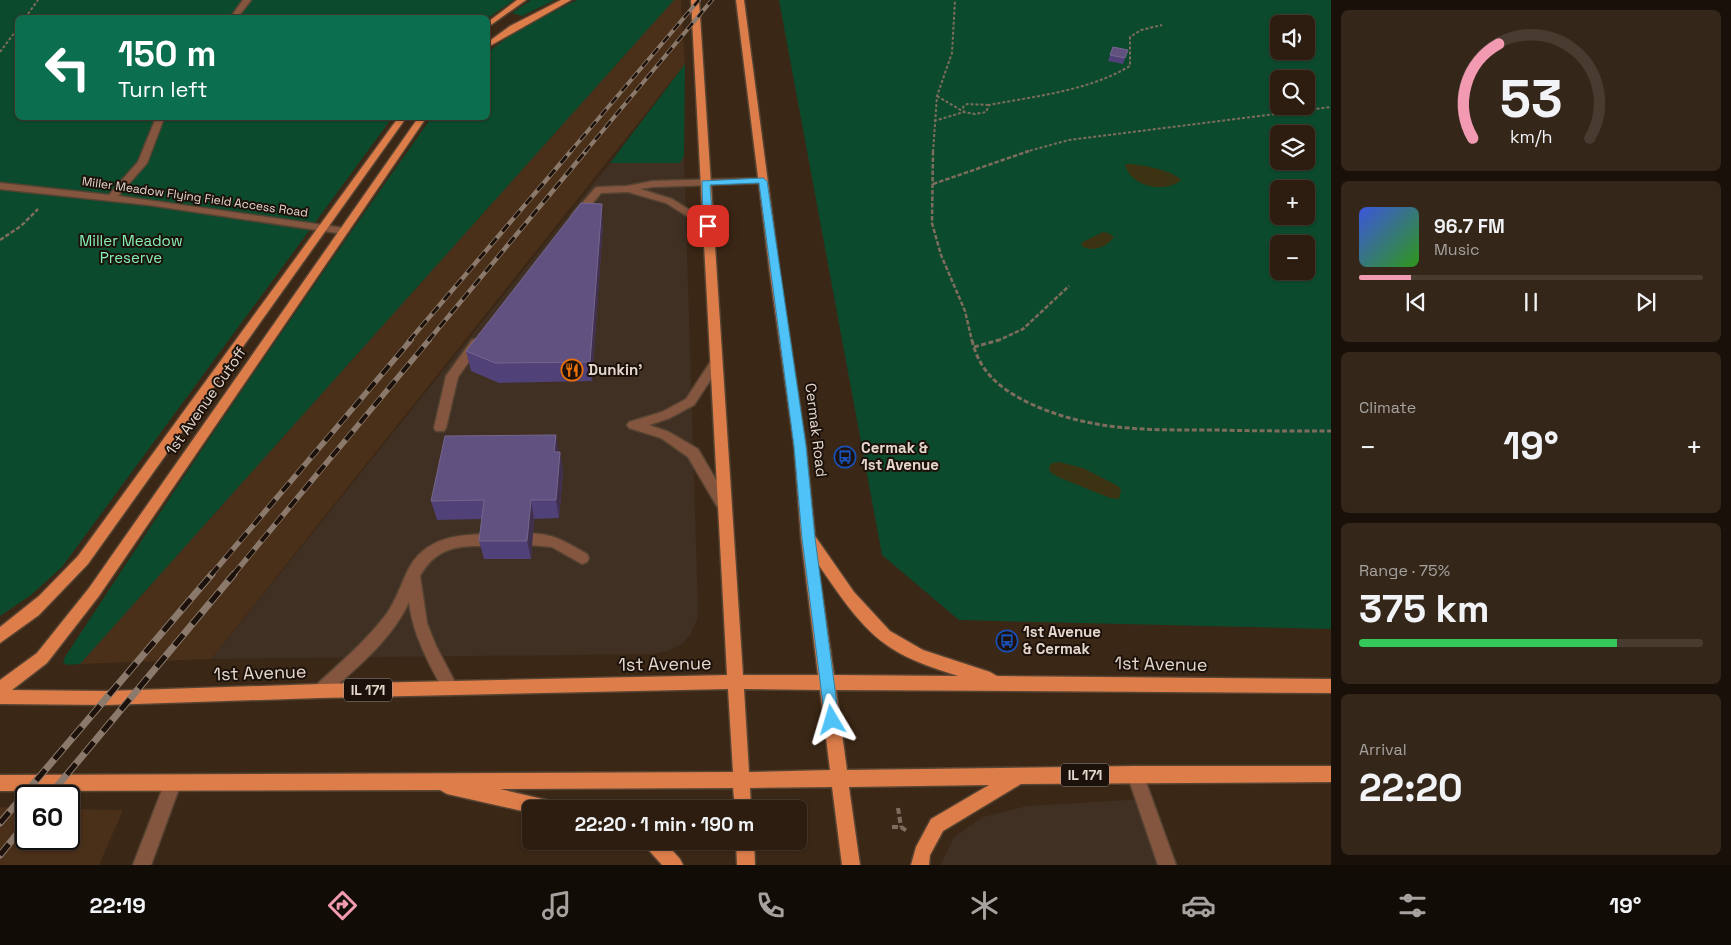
<!DOCTYPE html>
<meta charset="utf-8">
<style>
body{margin:0;font-family:"Space Grotesk",sans-serif;background:#342619;color:#f1f3f6;height:100vh;display:flex;flex-direction:column;font-size:19px;white-space:nowrap}
*{box-sizing:border-box;margin:0}
p{font-size:16px;color:#a6a29f}
.icon{flex:none;width:28px;height:28px;fill:none;stroke:currentColor;stroke-width:2;stroke-linecap:round;stroke-linejoin:round}
.map{position:relative;flex:1;overflow:hidden}
.side{display:flex;flex-direction:column;gap:10px;padding:10px;background:#181009;width:400px}
.side>*{flex:none}
.hud{position:absolute;left:15px;top:15px;width:475px;height:105px;border-radius:8px;box-shadow:0 1px 4px #0004,0 0 0 1px #483b30;background:#0b6e4f;color:#fff;overflow:hidden}
.controls{position:absolute;left:1270px;top:15px;display:grid;gap:10px}
.controls a{display:grid;place-items:center;width:45px;height:45px;border-radius:8px;background:#2c1d10;box-shadow:0 1px 4px #0004,0 0 0 1px #483b30;font-size:25px}
.speed{position:absolute;left:15px;top:785px;display:flex;gap:10px;font-size:25px;font-weight:700;text-align:center}
.speed>*{display:grid;place-content:center;width:65px;height:65px;border-radius:50%;background:#2c1d10;box-shadow:0 1px 4px #0004,0 0 0 1px #483b30;line-height:1}
.speed .limit{border:2px solid #111;border-radius:8px;background:#fff;color:#111}
.pin{position:absolute;display:grid;place-items:center;width:42px;height:42px;color:#fff;margin:-21px;border-radius:10px;box-shadow:0 2px 8px #0006}
.me{position:absolute;width:55px;margin:-28px;rotate:353deg;stroke-linejoin:round;filter:drop-shadow(0 0 4px #0008)}
.turn{display:flex;align-items:center;gap:18px;height:105px;padding:0 20px;font-size:22px}
.turn .icon{width:65px;height:65px;stroke-width:2.5}
.turn b{display:block;font-size:35px;line-height:42px}
.big{font-size:38px;font-weight:800;line-height:1.1}
.side .tile{flex:1;display:flex;flex-direction:column;justify-content:center;gap:8px;min-width:0;padding:0 18px;border-radius:8px;background:#342619}
.side .dial{align-items:center;gap:0}
.dial svg{height:130px;overflow:visible;fill:none;stroke:#483b30;stroke-width:7;stroke-linecap:round;text-anchor:middle}
.dial text{fill:#f1f3f6;stroke:none}
.song{display:flex;align-items:center;gap:15px}
.cover{width:60px;height:60px;border-radius:8px;background:linear-gradient(135deg,hsl(230 70% 55%),hsl(110 70% 35%))}
.played{height:5px;border-radius:2px;background:linear-gradient(90deg,#f19ab1 15%,#483b30 15%)}
.keys{display:flex;justify-content:space-around;direction:ltr}
.heat{display:flex;justify-content:space-between;align-items:center;font-size:28px;direction:ltr}
.charge{height:8px;border-radius:4px;background:linear-gradient(90deg,#34c759 75%,#483b30 0)}
.trip{position:absolute;left:522px;top:800px;width:285px;height:50px;border-radius:8px;background:#2c1d10;box-shadow:0 1px 4px #0004,0 0 0 1px #483b30;font-weight:800;line-height:50px;text-align:center}
.dock{display:flex;height:80px;justify-content:space-around;align-items:center;background:#120c06;color:#a6a29f}
.dock .icon{width:35px;height:35px}
.dock .on{color:#f19ab1}
.dock b{font-size:22px;color:#f1f3f6}
main{display:flex;flex:1;min-height:0}
.map>svg:first-child{display:block}
.commercial{fill:#3f3023}
.built{fill:#4a2f19}
.green{fill:#0c4a2d;fill-rule:evenodd}
.sand{fill:#3c3313}
.lines{fill:none;stroke-linecap:round;stroke-linejoin:round}
.minor-casing{stroke:#564332;stroke-width:3}
.major-casing{stroke:#564332;stroke-width:3}
.path-far3{stroke:#7e6d5d;stroke-width:2;stroke-dasharray:3 2;stroke-linecap:butt}
.path-far2{stroke:#7e6d5d;stroke-width:2.5;stroke-dasharray:4.5 2;stroke-linecap:butt}
.path-far1{stroke:#7e6d5d;stroke-width:3;stroke-dasharray:5 2.5;stroke-linecap:butt}
.path{stroke:#7e6d5d;stroke-width:4;stroke-dasharray:6 3;stroke-linecap:butt}
.minor{fill:#85563f;fill-rule:evenodd}
.major{fill:#dc7d4a;fill-rule:evenodd}
.rail-far3-casing{stroke:#8b7a6c;stroke-width:4}
.rail-far2-casing{stroke:#8b7a6c;stroke-width:4.5}
.rail-far1-casing{stroke:#8b7a6c;stroke-width:5.5}
.rail-casing{stroke:#8b7a6c;stroke-width:7}
.rail-far3{stroke:#1c120b;stroke-width:2.5;stroke-dasharray:8;stroke-linecap:butt}
.rail-far2{stroke:#1c120b;stroke-width:3;stroke-dasharray:9;stroke-linecap:butt}
.rail-far1{stroke:#1c120b;stroke-width:4;stroke-dasharray:11;stroke-linecap:butt}
.rail{stroke:#1c120b;stroke-width:5;stroke-dasharray:14;stroke-linecap:butt}
.wall{fill:#504178}
.shaded-wall{fill:#41304d}
.building{fill:#605181;stroke:#75668d}
.route{fill:#4fc3f7;stroke:#337fa1}
.labels{text-anchor:middle;stroke-width:4;stroke-linejoin:round;paint-order:stroke}
.far-street-label{font-size:12px;fill:#e5d7cc;stroke:#1c120b}
.shield{fill:#1c120b;stroke:#a99c92;stroke-width:1}
.shield-label{font-size:14px;font-weight:bold;fill:#e5d7cc}
.park-label{font-size:15px;fill:#86f0b5;stroke:#1c120b}
.poi-label{font-size:15px;font-weight:bold;fill:#e5d7cc;stroke:#1c120b;text-anchor:start}
.street-label{font-size:15px;fill:#e5d7cc;stroke:#1c120b}
.near-street-label{font-size:18px;fill:#e5d7cc;stroke:#1c120b}
</style>
<main>
<div class="map">
<svg width="1331" height="865" viewBox="0 0 1331 865">
<rect width="100%" height="100%" fill="#3b2715"/>
<!-- commercial -->
<path class="commercial" d="M684,156L698,609L697,619L691,634L682,644L668,651L653,654L211,659L610,163H680Z
M1144,799L1167,865H940L954,837L983,817L1027,806Z"/>
<!-- built -->
<path class="built" d="M674,0H681L685,64L211,659L80,664Z
M0,807L26,808V839H69V809L123,810L99,865H0Z"/>
<!-- green -->
<path class="green" d="M0,0H514L488,18H18V118H392L62,567L31,595L0,616Z
M531,0H555L522,16L512,13Z
M577,0H674L80,664L68,665L63,663L65,657C183,475 306,295 431,118H488V52L519,29Z
M779,0H1331V629L959,620L882,555ZM1279,24H1306V51H1279ZM1279,79H1306V106H1279ZM1279,134H1306V161H1279ZM1279,189H1306V216H1279ZM1279,244H1306V271H1279Z
M685,64L684,156L680,163H610Z"/>
<!-- sand -->
<path class="sand" d="M1125,164C1137,163 1175,171 1181,180C1165,194 1130,187 1125,164Z
M1103,232L1108,233L1114,237C1107,247 1094,252 1083,247L1081,243Z
M1059,462L1083,468L1118,486L1121,490L1119,499L1110,498L1058,477L1050,472L1049,467L1052,463Z"/>
<g class="lines">
<!-- minor casing -->
<g class="minor-casing">
<path id="minor" d="M243,0H251L237,18H230Z
M156,118H164L147,163L118,196L344,228L349,231L344,234L149,205L0,189V183L109,195L138,162Z
M763,178L766,179V183L653,187L640,189L672,199L712,224L713,226L708,229L666,203L628,192L601,193L581,217H573L572,215L595,188L598,187L627,186L653,181Z
M476,339L482,343L458,377L446,428L444,431H436L434,428L446,376L472,340Z
M715,360L721,364L694,405L670,418L649,425L669,432L698,449L730,504L728,508L723,509L718,508L688,457L661,438L629,428L627,425L629,422L662,412L686,399L711,361Z
M515,533C551,533 556,536 587,554L589,558L587,562L582,564L552,547L510,543L508,539L510,535Z
M495,534L500,536L502,540L500,544C492,547 484,546 476,546C450,546 433,553 420,576L427,623L436,646L458,688L455,693L450,695L445,693C429,664 413,635 409,602C391,641 356,668 325,696L320,698L315,696L312,691L315,686C339,664 365,642 385,616C395,603 400,587 407,572C424,536 460,534 495,534Z
M1135,766L1141,768L1143,774L1176,865H1158L1127,774L1129,768Z
M173,775L179,777L181,783L151,865H133L167,777Z"/>
</g>
<!-- major casing -->
<g class="major-casing">
<path id="major" d="M517,0H526L488,27V22Z
M561,0H571L488,47V42L510,26Z
M691,0H699L743,675H818L801,538L794,446L770,274L736,0H744L780,274L806,446L815,536L854,592L890,631L923,650L990,672L997,676L1331,679V693L836,690L847,770L1135,766H1331V782L1021,784L943,831L930,855L929,865H911L916,847L931,819L989,785L849,787L860,865H842L832,787L750,788L751,809H735L733,788L500,789L551,801L557,803L559,809H531V813L447,794L440,790L0,791V775L733,772L728,689L320,698L106,705L0,704V680L37,653L89,588L418,118H426L99,596L47,663L12,690L106,691L320,684L727,675ZM818,564C839,594 860,628 891,648C911,661 936,669 958,676L834,675ZM744,689L820,690L830,770L749,772Z
M398,118H406L88,564L39,615L0,643V627L39,596L78,556Z
M643,841H664L680,859L683,865H662L646,847Z
M736,841H754L755,865H737Z"/>
</g>
<!-- path-far3 -->
<path class="path-far3" d="M25,18L38,0
M0,52L18,28
M937,96L964,112L963,107L967,104L989,105
M934,121L964,112L975,114L986,112L989,105C1036,96 1088,91 1130,66V37L1141,30L1162,25
M933,152L937,96L952,53L955,0
M1025,152L1069,140L1331,107"/>
<!-- path-far2 -->
<path class="path-far2" d="M933,151L932,223L941,255L965,311L972,341
M933,184L1029,151
M0,240L21,226L38,209
M997,341L1023,329L1069,286"/>
<!-- path-far1 -->
<path class="path-far1" d="M972,340C979,371 999,388 1027,402C1089,432 1150,430 1217,430C1255,431 1293,431 1331,431
M974,347L999,340"/>
<!-- path -->
<path class="path" d="M898,808L901,827
M892,827H901L907,831
M689,845L697,841"/>
<!-- minor -->
<use href="#minor" class="minor"/>
<!-- major -->
<use href="#major" class="major"/>
<!-- rail-far3 casing -->
<g class="rail-far3-casing">
<path id="rail-far3" d="M570,152L699,0
M585,152L712,0"/>
</g>
<!-- rail-far2 casing -->
<g class="rail-far2-casing">
<path id="rail-far2" d="M409,341L571,151
M428,341L586,151"/>
</g>
<!-- rail-far1 casing -->
<g class="rail-far1-casing">
<path id="rail-far1" d="M211,575L411,340
M233,575L429,340"/>
</g>
<!-- rail casing -->
<g class="rail-casing">
<path id="rail" d="M49,796L234,574
M0,823L212,574
M0,855L26,823"/>
</g>
<!-- rail-far3 -->
<use href="#rail-far3" class="rail-far3"/>
<!-- rail-far2 -->
<use href="#rail-far2" class="rail-far2"/>
<!-- rail-far1 -->
<use href="#rail-far1" class="rail-far1"/>
<!-- rail -->
<use href="#rail" class="rail"/>
</g>
<!-- wall -->
<path class="wall" d="M1113,47L1125,58L1123,64L1108,61Z
M603,223L592,381L499,383L471,371L466,351Z
M558,452H560L563,471L559,518L534,519L531,559H484L479,541L482,519L437,520L431,501Z"/>
<!-- shaded-wall -->
<path class="shaded-wall" d="M602,204L603,223L592,381L590,362Z
M556,435L559,454L554,452Z
M560,452L563,471L559,518L556,500Z
M531,500L534,519L531,559L527,541Z"/>
<!-- building -->
<path class="building" d="M1113,47L1128,50L1125,58L1110,55Z
M581,203L602,204L590,362L495,363L466,351Z
M556,435L554,452H560L556,500H531L527,541H479L484,500L431,501L445,436Z"/>
<!-- route -->
<path class="route" d="M763,178L767,181L806,446L815,538L839,720L837,725L832,727L827,725L825,720L802,538L794,446L759,183L710,185L713,226L708,228L703,226L702,181Z"/>
<!-- icons -->
<defs>
<g id="restaurant-ring" transform="scale(1.125)"><circle r="9.5" fill="#1c120b" stroke="#e8710a" stroke-width="1.5"/><path d="M-5-6h1v4h1v-4h1v4h1v-4h1v5L-1.5 .5V6h-2V.5L-5-1ZM5-6V6H3V1.5H1.5Q1.5-4 5-6Z" fill="#e8710a"/></g>
<g id="bus-ring" transform="scale(1.125)"><circle r="9.5" fill="#1c120b" stroke="#1a4fb4" stroke-width="1.5"/><path d="M-5-6H5V4H4V6H2V4H-2V6H-4V4H-5ZM-3.5-4V0h7V-4ZM-3.5 1.2v1.5H-2V1.2ZM2 1.2v1.5H3.5V1.2Z" fill="#1a4fb4"/></g>
</defs>
<g fill-rule="evenodd">
<use href="#restaurant-ring" x="572" y="370"/>
<use href="#bus-ring" x="845" y="457"/>
<use href="#bus-ring" x="1007" y="641"/>
</g>
<g class="labels">
<!-- far-street labels -->
<g class="far-street-label">
<text transform="translate(195 197) rotate(8)" y="4">Miller Meadow Flying Field Access Road</text>
</g>
<!-- shield labels -->
<g class="shield">
<rect x="344" y="678.5" width="48" height="23" rx="4"/>
<rect x="1061" y="763.5" width="48" height="23" rx="4"/>
</g>
<g class="shield-label">
<text x="368" y="695">IL 171</text>
<text x="1085" y="780">IL 171</text>
</g>
<!-- park labels -->
<g class="park-label">
<text x="131" y="246">Miller Meadow<tspan x="131" dy="17">Preserve</tspan></text>
</g>
<!-- poi labels -->
<g class="poi-label">
<text x="588" y="375">Dunkin'</text>
<text x="861" y="453">Cermak &amp;<tspan x="861" dy="17">1st Avenue</tspan></text>
<text x="1023" y="637">1st Avenue<tspan x="1023" dy="17">&amp; Cermak</tspan></text>
</g>
<!-- street labels -->
<g class="street-label">
<text transform="translate(206 401) rotate(-55)" y="5">1st Avenue Cutoff</text>
<text transform="translate(816 430) rotate(83)" y="5">Cermak Road</text>
</g>
<!-- near-street labels -->
<g class="near-street-label">
<text transform="translate(665 664) rotate(-1)" y="6">1st Avenue</text>
<text transform="translate(1161 664) rotate(1)" y="6">1st Avenue</text>
<text transform="translate(260 673) rotate(-2)" y="6">1st Avenue</text>
</g>
</g>
</svg>
<div class="controls">
<a><svg class="icon" aria-label="sound" viewBox="0 0 24 24"><path d="M4 9h4l5-4v14l-5-4H4zM17 9q2 3 0 6"/></svg></a>
<a><svg class="icon" aria-label="search" viewBox="0 0 24 24"><circle cx="10" cy="10" r="6"/><path d="M15 15l6 6"/></svg></a>
<a><svg class="icon" aria-label="layers" viewBox="0 0 24 24"><path d="M12 4l9 5-9 5-9-5zM3 14l9 5 9-5"/></svg></a>
<a>+</a>
<a>−</a>
</div>
<div class="speed"><div class="limit">60</div></div>
<div class="pin" style="left:708px;top:226px;background:#d93025"><svg class="icon" aria-label="arrive" viewBox="0 0 24 24"><path d="M6 21V4h12l-3 4 3 4H6"/></svg></div>
<svg class="me" style="left:832px;top:720px" viewBox="-20 -20 40 40"><path d="M0-17L14 15 0 8-14 15z" fill="#4fc3f7" stroke="#fff" stroke-width="4"/></svg>
<div class="trip">22:20 · 1 min · 190 m</div>
<div class="hud">
<div class="turn"><svg class="icon" aria-label="left" viewBox="0 0 24 24"><path d="M17 20v-9H6M10 6l-5 5 5 5"/></svg><div><b>150 m</b>Turn left</div></div>
</div>
</div>
<section class="side">
<div class="tile dial"><svg viewBox="0 0 100 80">
<path d="M14 69A42 42 0 1 1 86 69"/>
<path d="M14 69A42 42 0 0 1 30 11" stroke="#f19ab1"/>
<text x="50" y="56" font-size="32" font-weight="700">53</text>
<text x="50" y="72" font-size="11">km/h</text>
</svg></div>
<div class="tile">
<div class="song"><i class="cover"></i><div><b>96.7 FM</b><p>Music</p></div></div>
<div class="played"></div>
<div class="keys"><svg class="icon" aria-label="previous" viewBox="0 0 24 24"><path d="M18 5L8 12l10 7zM5 5v14"/></svg><svg class="icon" aria-label="pause" viewBox="0 0 24 24"><path d="M8 5v14M16 5v14"/></svg><svg class="icon" aria-label="next" viewBox="0 0 24 24"><path d="M6 5l10 7-10 7zM19 5v14"/></svg></div>
</div>
<div class="tile"><p>Climate</p>
<div class="heat"><a>−</a><b class="big">19°</b><a>+</a></div>
</div>
<div class="tile"><p>Range · 75%</p><b class="big">375 km</b><div class="charge"></div></div>
<div class="tile"><p>Arrival</p><b class="big">22:20</b></div>
</section>
</main>
<nav class="dock">
<b>22:19</b>
<svg class="icon on" aria-label="directions" viewBox="0 0 24 24"><path d="M12 3l9 9-9 9-9-9zM9 14v-3h6M13 9l2 2-2 2"/></svg>
<svg class="icon" aria-label="music" viewBox="0 0 24 24"><path d="M9 18V5l10-2v13"/><circle cx="6" cy="18" r="3"/><circle cx="16" cy="16" r="3"/></svg>
<svg class="icon" aria-label="phone" viewBox="0 0 24 24"><path d="M5 4h4l2 5-3 2q2 4 5 5l2-3 5 2v4C11 20 4 13 5 4z"/></svg>
<svg class="icon" aria-label="climate" viewBox="0 0 24 24"><path d="M12 3v18M4 7l16 10M4 17L20 7"/></svg>
<svg class="icon" aria-label="car" viewBox="0 0 24 24"><path d="M5 17H2v-5l4-1 3-4h7l3 4 3 1v5h-3M9 17h6M6 11h13"/><circle cx="7" cy="17" r="2"/><circle cx="17" cy="17" r="2"/></svg>
<svg class="icon" aria-label="filters" viewBox="0 0 24 24"><path d="M4 7h16M4 17h16"/><circle cx="9" cy="7" r="2"/><circle cx="15" cy="17" r="2"/></svg>
<b>19°</b>
</nav>
